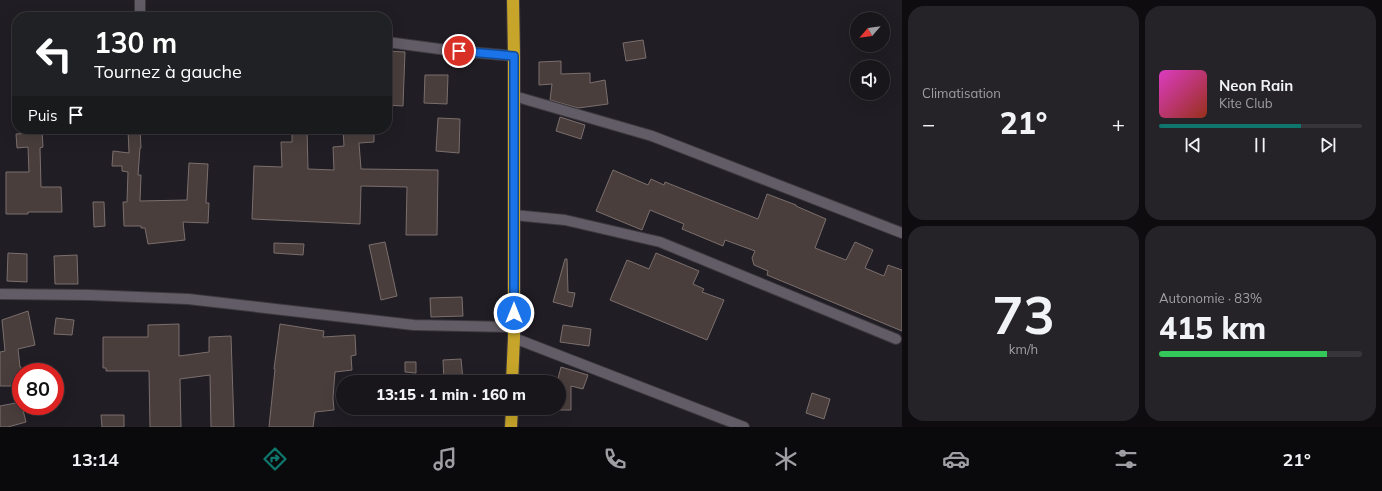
<!DOCTYPE html>
<html lang="fr">
<meta charset="utf-8">
<style>
body{margin:0;font-family:Mulish,sans-serif;background:#262328;color:#f1f3f6;height:100vh;display:flex;flex-direction:column;font-size:15px;white-space:nowrap}
*{box-sizing:border-box;margin:0}
p{font-size:13px;color:#9f9fa3}
.icon{flex:none;width:22px;height:22px;fill:none;stroke:currentColor;stroke-width:2;stroke-linecap:round;stroke-linejoin:round}
.map{position:relative;flex:1;overflow:hidden}
.sheet{display:flex;flex-direction:column;gap:6px;padding:6px;background:#0e0c0f;width:480px}
.sheet>*{flex:none}
.guide{position:absolute;left:12px;top:12px;width:380px;height:122px;border-radius:16px;box-shadow:0 4px 16px #0002,0 0 0 1px #37353a;background:#202124;color:#fff;overflow:hidden}
.needle{width:26px;rotate:242deg}
.controls{position:absolute;left:850px;top:12px;display:grid;gap:8px}
.controls a{display:grid;place-items:center;width:40px;height:40px;border-radius:50%;background:#19161b;box-shadow:0 4px 16px #0002,0 0 0 1px #37353a;font-size:20px}
.speed{position:absolute;left:12px;top:363px;display:flex;gap:8px;font-size:20px;font-weight:700;text-align:center}
.speed>*{display:grid;place-content:center;width:52px;height:52px;border-radius:50%;background:#19161b;box-shadow:0 4px 16px #0002,0 0 0 1px #37353a;line-height:1}
.speed .limit{border:6px solid #d22;background:#fff;color:#111}
.pin{position:absolute;display:grid;place-items:center;width:34px;height:34px;color:#fff;margin:-17px;border:2px solid #fff;border-radius:50%;box-shadow:0 1px 4px #0007}
.me{position:absolute;width:44px;margin:-22px;rotate:0deg;stroke-linejoin:round;filter:drop-shadow(0 0 3px #0008)}
.turn{display:flex;align-items:center;gap:14px;height:84px;padding:0 16px;font-size:18px}
.turn .icon{width:52px;height:52px;stroke-width:2.5}
.turn b{display:block;font-size:28px;line-height:34px}
.then{display:flex;align-items:center;height:38px;padding:0 16px;background:#0003;gap:8px;font-size:15px}
.big{font-size:30px;font-weight:800;line-height:1.1}
.sheet .widget{flex:1;display:flex;flex-direction:column;justify-content:center;gap:6px;min-width:0;padding:0 14px;border-radius:16px;background:#262328}
.sheet .dial{align-items:center;gap:0}
.dial b{font-size:52px;line-height:1}
.song{display:flex;align-items:center;gap:12px}
.cover{width:48px;height:48px;border-radius:6px;background:linear-gradient(135deg,hsl(310 70% 55%),hsl(10 70% 35%))}
.played{height:4px;border-radius:2px;background:linear-gradient(90deg,#0f766e 70%,#37353a 70%)}
.keys{display:flex;justify-content:space-around;direction:ltr}
.heat{display:flex;justify-content:space-between;align-items:center;font-size:22px;direction:ltr}
.charge{height:6px;border-radius:3px;background:linear-gradient(90deg,#34c759 83%,#37353a 0)}
.sheet .tiles{flex:1;display:grid;gap:6px;grid-template-columns:repeat(2,1fr)}
.trip{position:absolute;left:336px;top:375px;width:230px;height:40px;border-radius:20px;background:#19161b;box-shadow:0 4px 16px #0002,0 0 0 1px #37353a;font-weight:800;line-height:40px;text-align:center}
.tab-bar{display:flex;height:64px;justify-content:space-around;align-items:center;background:#0a090b;color:#9f9fa3}
.tab-bar .icon{width:28px;height:28px}
.tab-bar .on{color:#0f766e}
.tab-bar b{font-size:18px;color:#f1f3f6}
main{display:flex;flex:1;min-height:0}
.map>svg:first-child{display:block}
.building{fill:#493e3c;stroke:#7a6f6c}
.lines{fill:none;stroke-linecap:round;stroke-linejoin:round}
.minor-casing{stroke:#3c383e;stroke-width:12}
.highway-casing{stroke:#3c383e;stroke-width:14}
.minor{stroke:#615c65;stroke-width:10}
.highway{stroke:#c6a52a;stroke-width:12}
.route-casing{stroke:#114b97;stroke-width:10}
.route{stroke:#1a73e8;stroke-width:7}
</style>
<main>
<div class="map">
<svg width="902" height="427" viewBox="0 0 902 427">
<rect width="100%" height="100%" fill="#211d24"/>
<!-- building -->
<path class="building" d="M643,40L646,58L626,61L623,43Z
M387,51L405,52L403,106L387,105Z
M561,61V74L590,73V83L605,80L608,104L578,108L550,100L552,84L539,85V62Z
M425,75H448L447,104L424,103Z
M560,117L585,125L581,139L556,131Z
M438,118L460,119L459,153L436,151Z
M128,129H140L141,148H140L138,175H141L140,201L187,200L189,163L208,164L206,203H209L208,223L183,222L185,240L148,244L145,228H141V226H124L123,202H127L128,172L122,171V166H112L113,151L129,153Z
M292,129H307L308,169L334,170L333,147L344,146L343,129H374V142L359,143L361,169L438,170L437,235H406L407,187L361,186L360,224L252,219L254,166L282,167L281,142H292Z
M42,130L43,147L40,148L41,187H61L62,212H28V214H6V172H29L28,147L17,148L16,134L29,133V131Z
M613,170L648,185L651,179L664,185L665,182L758,219L767,194L796,205V206L826,219L815,248L846,260L855,242L873,250L865,268L884,276L888,265L902,270V331L767,275L768,271L754,265L752,258L755,251L725,240L723,246L682,229L684,224L650,210L642,230L596,211Z
M93,202H104L105,226L94,227Z
M385,242L397,296L381,300L369,245Z
M274,243L304,244L303,255L274,253Z
M8,253L27,254V282L7,281Z
M656,253L699,271L693,284L704,289L702,292L724,300L707,340L610,300L627,260L649,269Z
M77,255L78,284H55L54,256Z
M565,259H567L568,292L575,293L572,307L553,302Z
M462,297L463,316L431,317L430,298Z
M28,311L35,345L18,349L20,367H21V386H0V352L5,351L2,320Z
M56,318L74,320L72,335L54,334Z
M179,324V356L209,352V337L231,336L234,427H211L210,375L180,379L181,427H150L149,371H106V368H103V337H148V325Z
M280,324L324,331L323,337L355,335L356,355L351,356L352,370L335,372L333,398L334,410L315,412L313,427H269L275,369H274Z
M563,325L591,329L589,346L560,342Z
M461,359L463,380L444,381L443,360Z
M405,362H416V373L405,372Z
M561,367L588,375L583,389L571,386V410H559V382H557Z
M812,393L830,399L824,419L806,413Z
M21,402V406H22L26,422L8,427H0V406Z
M101,415H124V427H102Z"/>
<g class="lines">
<!-- minor casing -->
<g class="minor-casing">
<path id="minor" d="M140,0V17
M387,42L447,50L514,56
M514,96L652,136L902,233
M514,215L565,220L660,242L896,339
M0,294L89,295L188,299L414,325L514,327
M514,338L744,427"/>
</g>
<!-- highway casing -->
<g class="highway-casing">
<path id="highway" d="M512,382L514,338V56L513,0
M511,427L512,408"/>
</g>
<!-- minor -->
<use href="#minor" class="minor"/>
<!-- highway -->
<use href="#highway" class="highway"/>
</g>
<g class="lines">
<!-- route casing -->
<g class="route-casing">
<path id="route" d="M459,51L514,56V313"/>
</g>
<!-- route -->
<use href="#route" class="route"/>
</g>
</svg>
<div class="controls">
<a><svg class="needle" viewBox="-14 -14 28 28"><path d="M0-13l5 13h-10z" fill="#e53935"/><path d="M0 13l5-13h-10z" fill="#9f9fa3"/></svg></a>
<a><svg class="icon" aria-label="sound" viewBox="0 0 24 24"><path d="M4 9h4l5-4v14l-5-4H4zM17 9q2 3 0 6"/></svg></a>
</div>
<div class="speed"><div class="limit">80</div></div>
<div class="pin" style="left:459px;top:51px;background:#d93025"><svg class="icon" aria-label="arrive" viewBox="0 0 24 24"><path d="M6 21V4h12l-3 4 3 4H6"/></svg></div>
<svg class="me" style="left:514px;top:313px" viewBox="-20 -20 40 40"><circle r="17" fill="#1a73e8" stroke="#fff" stroke-width="3"/><path d="M0-11L8 9 0 5-8 9z" fill="#fff"/></svg>
<div class="trip">13:15 · 1 min · 160 m</div>
<div class="guide">
<div class="turn"><svg class="icon" aria-label="left" viewBox="0 0 24 24"><path d="M17 20v-9H6M10 6l-5 5 5 5"/></svg><div><b>130 m</b>Tournez à gauche</div></div>
<div class="then">Puis<svg class="icon" aria-label="arrive" viewBox="0 0 24 24"><path d="M6 21V4h12l-3 4 3 4H6"/></svg></div>
</div>
</div>
<section class="sheet">
<div class="tiles">
<div class="widget"><p>Climatisation</p>
<div class="heat"><a>−</a><b class="big">21°</b><a>+</a></div>
</div>
<div class="widget">
<div class="song"><i class="cover"></i><div><b>Neon Rain</b><p>Kite Club</p></div></div>
<div class="played"></div>
<div class="keys"><svg class="icon" aria-label="previous" viewBox="0 0 24 24"><path d="M18 5L8 12l10 7zM5 5v14"/></svg><svg class="icon" aria-label="pause" viewBox="0 0 24 24"><path d="M8 5v14M16 5v14"/></svg><svg class="icon" aria-label="next" viewBox="0 0 24 24"><path d="M6 5l10 7-10 7zM19 5v14"/></svg></div>
</div>
<div class="widget dial"><b>73</b><p>km/h</p></div>
<div class="widget"><p>Autonomie · 83%</p><b class="big">415 km</b><div class="charge"></div></div>
</div>
</section>
</main>
<nav class="tab-bar">
<b>13:14</b>
<svg class="icon on" aria-label="directions" viewBox="0 0 24 24"><path d="M12 3l9 9-9 9-9-9zM9 14v-3h6M13 9l2 2-2 2"/></svg>
<svg class="icon" aria-label="music" viewBox="0 0 24 24"><path d="M9 18V5l10-2v13"/><circle cx="6" cy="18" r="3"/><circle cx="16" cy="16" r="3"/></svg>
<svg class="icon" aria-label="phone" viewBox="0 0 24 24"><path d="M5 4h4l2 5-3 2q2 4 5 5l2-3 5 2v4C11 20 4 13 5 4z"/></svg>
<svg class="icon" aria-label="climate" viewBox="0 0 24 24"><path d="M12 3v18M4 7l16 10M4 17L20 7"/></svg>
<svg class="icon" aria-label="car" viewBox="0 0 24 24"><path d="M5 17H2v-5l4-1 3-4h7l3 4 3 1v5h-3M9 17h6M6 11h13"/><circle cx="7" cy="17" r="2"/><circle cx="17" cy="17" r="2"/></svg>
<svg class="icon" aria-label="filters" viewBox="0 0 24 24"><path d="M4 7h16M4 17h16"/><circle cx="9" cy="7" r="2"/><circle cx="15" cy="17" r="2"/></svg>
<b>21°</b>
</nav>
